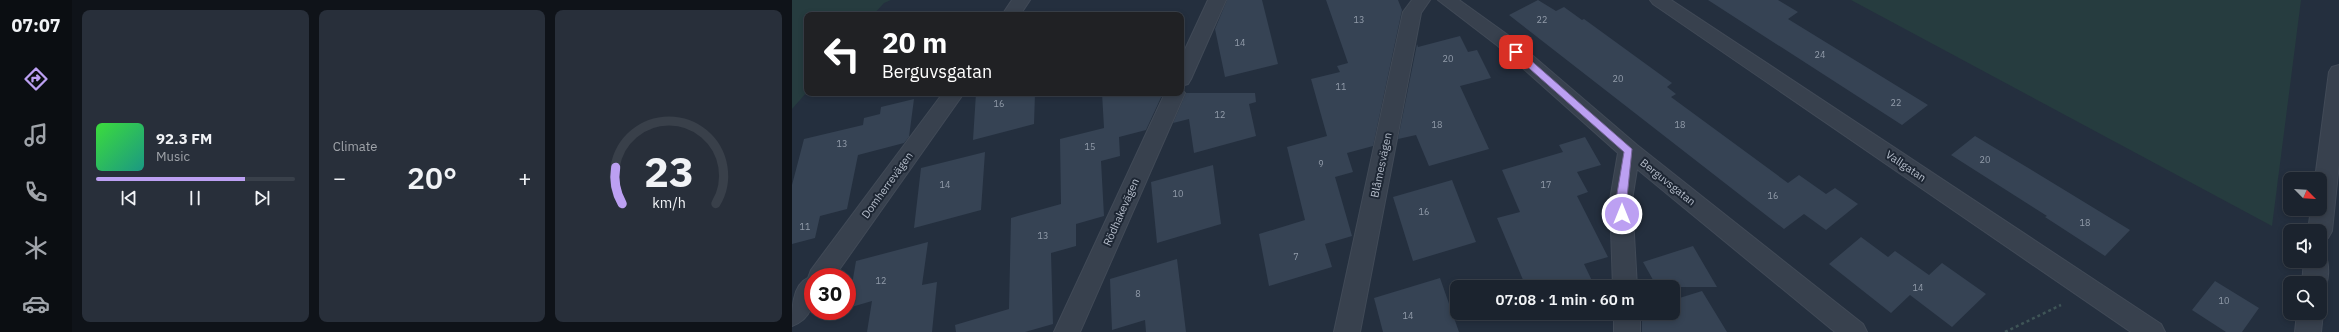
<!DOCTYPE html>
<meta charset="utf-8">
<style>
body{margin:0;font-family:"IBM Plex Sans",sans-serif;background:#282f3a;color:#f1f3f6;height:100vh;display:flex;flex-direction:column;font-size:15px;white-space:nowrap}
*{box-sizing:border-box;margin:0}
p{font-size:13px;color:#a0a4aa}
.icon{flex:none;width:22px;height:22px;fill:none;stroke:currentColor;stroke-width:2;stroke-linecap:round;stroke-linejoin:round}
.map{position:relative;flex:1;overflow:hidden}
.panel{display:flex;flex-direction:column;gap:10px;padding:10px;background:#0f1319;width:720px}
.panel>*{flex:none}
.hud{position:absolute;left:12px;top:12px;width:380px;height:84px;border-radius:8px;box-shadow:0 2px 6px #0003,0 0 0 1px #39404a;background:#202124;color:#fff;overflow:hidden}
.needle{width:26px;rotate:114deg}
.tools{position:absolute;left:1491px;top:172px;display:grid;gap:8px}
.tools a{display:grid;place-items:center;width:44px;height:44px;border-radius:8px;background:#1b232e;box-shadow:0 2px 6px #0003,0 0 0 1px #39404a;font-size:20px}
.speed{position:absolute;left:12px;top:268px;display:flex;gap:8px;font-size:20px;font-weight:700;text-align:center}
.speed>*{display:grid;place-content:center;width:52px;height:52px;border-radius:50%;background:#1b232e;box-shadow:0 2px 6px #0003,0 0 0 1px #39404a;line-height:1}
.speed .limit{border:6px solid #d22;background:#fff;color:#111}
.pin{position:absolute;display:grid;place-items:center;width:34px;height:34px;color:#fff;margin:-17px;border-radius:8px;box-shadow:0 2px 6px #0006}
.me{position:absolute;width:44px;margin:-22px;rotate:0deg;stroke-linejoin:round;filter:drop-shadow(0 0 3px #0008)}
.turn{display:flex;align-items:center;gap:14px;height:84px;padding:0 12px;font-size:18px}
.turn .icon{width:52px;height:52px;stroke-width:2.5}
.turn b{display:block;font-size:28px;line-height:34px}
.big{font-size:30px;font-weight:600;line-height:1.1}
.panel .card{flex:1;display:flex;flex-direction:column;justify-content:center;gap:6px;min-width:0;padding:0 14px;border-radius:8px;background:#282f3a}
.panel .dial{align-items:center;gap:0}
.dial svg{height:104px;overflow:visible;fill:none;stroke:#39404a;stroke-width:7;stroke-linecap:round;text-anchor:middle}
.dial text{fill:#f1f3f6;stroke:none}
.song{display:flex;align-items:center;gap:12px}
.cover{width:48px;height:48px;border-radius:6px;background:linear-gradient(135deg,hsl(120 70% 55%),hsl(170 70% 35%))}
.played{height:4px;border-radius:2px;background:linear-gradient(90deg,#bca0f2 75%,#39404a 75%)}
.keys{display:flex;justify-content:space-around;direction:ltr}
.heat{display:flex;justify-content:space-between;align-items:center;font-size:22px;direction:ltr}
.panel .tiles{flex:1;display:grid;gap:10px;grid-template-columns:repeat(3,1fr)}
.trip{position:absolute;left:658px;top:280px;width:230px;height:40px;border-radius:8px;background:#1b232e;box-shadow:0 2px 6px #0003,0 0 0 1px #39404a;font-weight:600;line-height:40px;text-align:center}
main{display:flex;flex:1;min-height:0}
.tabs{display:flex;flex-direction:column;width:72px;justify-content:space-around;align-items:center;background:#0b0e12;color:#a0a4aa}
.tabs .icon{width:28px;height:28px}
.tabs .selected{color:#bca0f2}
.tabs b{font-size:18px;color:#f1f3f6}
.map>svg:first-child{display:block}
.green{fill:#263c3f}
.building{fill:#364354}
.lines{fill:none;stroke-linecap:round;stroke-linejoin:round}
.minor-casing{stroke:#414a57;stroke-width:2}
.path{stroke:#3f5557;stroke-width:2.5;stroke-dasharray:3 3;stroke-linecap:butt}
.minor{fill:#38414e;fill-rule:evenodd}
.route{fill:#bca0f2;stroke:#7a689d}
.labels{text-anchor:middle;stroke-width:4;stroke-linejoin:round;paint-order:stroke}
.number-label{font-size:9px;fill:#929caa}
.street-label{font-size:11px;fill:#b4bcc9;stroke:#1d2633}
</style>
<main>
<nav class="tabs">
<b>07:07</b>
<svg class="icon selected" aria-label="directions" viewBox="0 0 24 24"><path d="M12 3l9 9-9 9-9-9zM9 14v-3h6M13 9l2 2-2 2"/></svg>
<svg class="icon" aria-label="music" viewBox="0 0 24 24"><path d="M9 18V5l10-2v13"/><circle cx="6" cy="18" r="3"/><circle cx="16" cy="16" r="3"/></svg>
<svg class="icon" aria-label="phone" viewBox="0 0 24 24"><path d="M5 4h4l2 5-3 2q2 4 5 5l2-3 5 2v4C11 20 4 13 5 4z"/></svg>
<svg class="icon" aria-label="climate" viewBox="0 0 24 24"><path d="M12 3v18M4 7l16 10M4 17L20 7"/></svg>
<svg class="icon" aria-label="car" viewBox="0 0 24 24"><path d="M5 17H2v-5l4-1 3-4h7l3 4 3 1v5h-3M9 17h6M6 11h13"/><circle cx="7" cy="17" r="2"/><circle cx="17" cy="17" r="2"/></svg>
</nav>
<section class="panel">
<div class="tiles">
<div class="card">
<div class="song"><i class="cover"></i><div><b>92.3 FM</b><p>Music</p></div></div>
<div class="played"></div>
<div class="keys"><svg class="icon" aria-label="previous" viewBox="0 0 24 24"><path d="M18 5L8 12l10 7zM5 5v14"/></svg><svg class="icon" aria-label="pause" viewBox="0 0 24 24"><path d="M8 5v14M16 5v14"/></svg><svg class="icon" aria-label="next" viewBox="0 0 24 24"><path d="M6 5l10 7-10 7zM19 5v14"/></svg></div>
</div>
<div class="card"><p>Climate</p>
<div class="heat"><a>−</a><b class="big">20°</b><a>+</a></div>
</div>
<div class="card dial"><svg viewBox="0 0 100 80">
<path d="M14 69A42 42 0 1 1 86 69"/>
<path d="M14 69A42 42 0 0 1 9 41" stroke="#bca0f2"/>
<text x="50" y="56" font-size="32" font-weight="700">23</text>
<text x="50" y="72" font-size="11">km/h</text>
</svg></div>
</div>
</section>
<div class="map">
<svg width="1547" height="332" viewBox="0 0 1547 332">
<rect width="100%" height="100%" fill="#242f3e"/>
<!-- green -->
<path class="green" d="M0,0H99L92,3L81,15H15V92L0,109Z
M1059,0H1509L1480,226Z"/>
<!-- building -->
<path class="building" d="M435,0H470L486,64L433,77L423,29Z
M534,0H606L610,10L581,146L555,153L561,172L543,177L560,236L533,244L540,267L477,286L467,234L513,220L495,147L535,136L519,79L548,72L545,66L556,63Z
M746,0L764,11L772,7L790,20L792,19L880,83L875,87L884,94L879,97L996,183L1007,175L1034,194L1043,188L1066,204L1034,230L1012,214L992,229L717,15Z
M916,0H986L1006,12L996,19L1136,105L1110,125Z
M668,36L676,52L685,50L699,78L668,86L697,149L637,166L624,135L606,139L625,44L626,47Z
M184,93H243L242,124L181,140Z
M310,93H371L354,130L327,137L328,156L309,161L312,216L284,224V246L259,253L261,324L233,332H164L163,325L217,309L219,218L269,204L268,139L312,128Z
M394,93H463L464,102L457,104L464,136L402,153L397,119L381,123Z
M122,99L117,137L112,143L66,155L55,209L28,216L23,238L0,244V185L12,139L71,125L72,118L88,114L89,107Z
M1183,136L1238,169L1338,230L1313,256L1253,217L1255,216L1159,155Z
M793,137L809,165L785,172L796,192L785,196L816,257L792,264L803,287H734L705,218L728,212L710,170L771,152L767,145Z
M193,152L189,210L122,228L129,168Z
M421,165L429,224L365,243L359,182Z
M660,180L684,242L621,261L601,197Z
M1069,237L1096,257L1103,251L1137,275L1150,263L1194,294L1160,327L1118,295L1099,313L1037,264Z
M136,242L130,285L145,282L140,332H75L80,301L56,308L64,261Z
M901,246L925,287H865L851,262Z
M385,259L394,332H354L353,320L320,330L318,279Z
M648,278L667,332H591L582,298Z
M1423,281L1467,308L1450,332H1434L1400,310Z
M910,291L935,332H850V320L871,313H881V300Z"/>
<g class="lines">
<!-- minor casing -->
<g class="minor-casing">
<path id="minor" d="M220,0H238L228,15H210Z
M416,0H434L399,79L396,84L389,86V58Z
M620,0H638L629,13L568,332H542L611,12Z
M646,0H667L720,38L845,145L1071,324L1075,332H1043L845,169L840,200L845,287H821L818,200L826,153L706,46Z
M858,0H879L1369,324L1373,332H1339L861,4Z
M1547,65V164L1540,231L1536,238L1528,240V231H1516L1519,209H1528V179H1523L1537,72L1540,67Z
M389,88L393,93L288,332H262L373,93H389Z
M151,93H172L42,277H21C21,298 24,317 0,326C0,310 0,285 16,278L19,270Z
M1528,252L1533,254C1537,263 1539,286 1528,291V283H1510L1512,261H1528Z
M1528,307L1531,313L1529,332H1503L1505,313H1528Z
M822,313H848V332H822Z"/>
</g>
<!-- path -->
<path class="path" d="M1213,332L1269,305"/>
<!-- minor -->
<use href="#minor" class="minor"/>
</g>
<!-- route -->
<path class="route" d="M721,50H727L840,149L833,217L830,218L825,214L824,200L832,152L721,54Z"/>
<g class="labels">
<!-- number labels -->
<g class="number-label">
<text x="567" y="23">13</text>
<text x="750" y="23">22</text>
<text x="448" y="46">14</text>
<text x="1028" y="58">24</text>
<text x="656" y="62">20</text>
<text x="826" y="82">20</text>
<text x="549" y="90">11</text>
<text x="1104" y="106">22</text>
<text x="207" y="107">16</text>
<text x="428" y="118">12</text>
<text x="645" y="128">18</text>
<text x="888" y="128">18</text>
<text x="50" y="147">13</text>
<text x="298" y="150">15</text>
<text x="1193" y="163">20</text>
<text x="529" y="167">9</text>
<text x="153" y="188">14</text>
<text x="754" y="188">17</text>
<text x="386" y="197">10</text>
<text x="981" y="199">16</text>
<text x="632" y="215">16</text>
<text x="1293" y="226">18</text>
<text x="13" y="230">11</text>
<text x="251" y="239">13</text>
<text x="504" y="260">7</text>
<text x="89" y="284">12</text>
<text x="1126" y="291">14</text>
<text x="346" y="297">8</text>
<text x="1432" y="304">10</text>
<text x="616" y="319">14</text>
</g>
<!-- street labels -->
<g class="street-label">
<text transform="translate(589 165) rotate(-78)" y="4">Blåmesvägen</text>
<text transform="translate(1114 166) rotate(34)" y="4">Vallgatan</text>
<text transform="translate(876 182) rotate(39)" y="4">Berguvsgatan</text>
<text transform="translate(95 185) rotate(-54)" y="4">Domherrevägen</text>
<text transform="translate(329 212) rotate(-66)" y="4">Rödhakevägen</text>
</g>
</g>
</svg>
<div class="tools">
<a><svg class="needle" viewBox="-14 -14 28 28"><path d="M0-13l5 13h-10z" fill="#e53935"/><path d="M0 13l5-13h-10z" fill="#a0a4aa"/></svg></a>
<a><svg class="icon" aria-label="sound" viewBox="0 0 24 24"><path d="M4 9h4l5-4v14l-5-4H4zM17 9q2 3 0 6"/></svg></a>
<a><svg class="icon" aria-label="search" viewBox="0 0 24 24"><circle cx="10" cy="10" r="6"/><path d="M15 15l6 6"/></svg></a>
</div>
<div class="speed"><div class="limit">30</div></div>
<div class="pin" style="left:724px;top:52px;background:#d93025"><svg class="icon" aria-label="arrive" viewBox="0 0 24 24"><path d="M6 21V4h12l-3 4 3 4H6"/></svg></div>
<svg class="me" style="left:830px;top:214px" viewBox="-20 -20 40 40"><circle r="17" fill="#bca0f2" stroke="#fff" stroke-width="3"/><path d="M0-11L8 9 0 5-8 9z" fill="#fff"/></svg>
<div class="trip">07:08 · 1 min · 60 m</div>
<div class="hud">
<div class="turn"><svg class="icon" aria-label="left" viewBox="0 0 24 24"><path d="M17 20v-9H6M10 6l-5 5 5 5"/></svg><div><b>20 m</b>Berguvsgatan</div></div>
</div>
</div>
</main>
